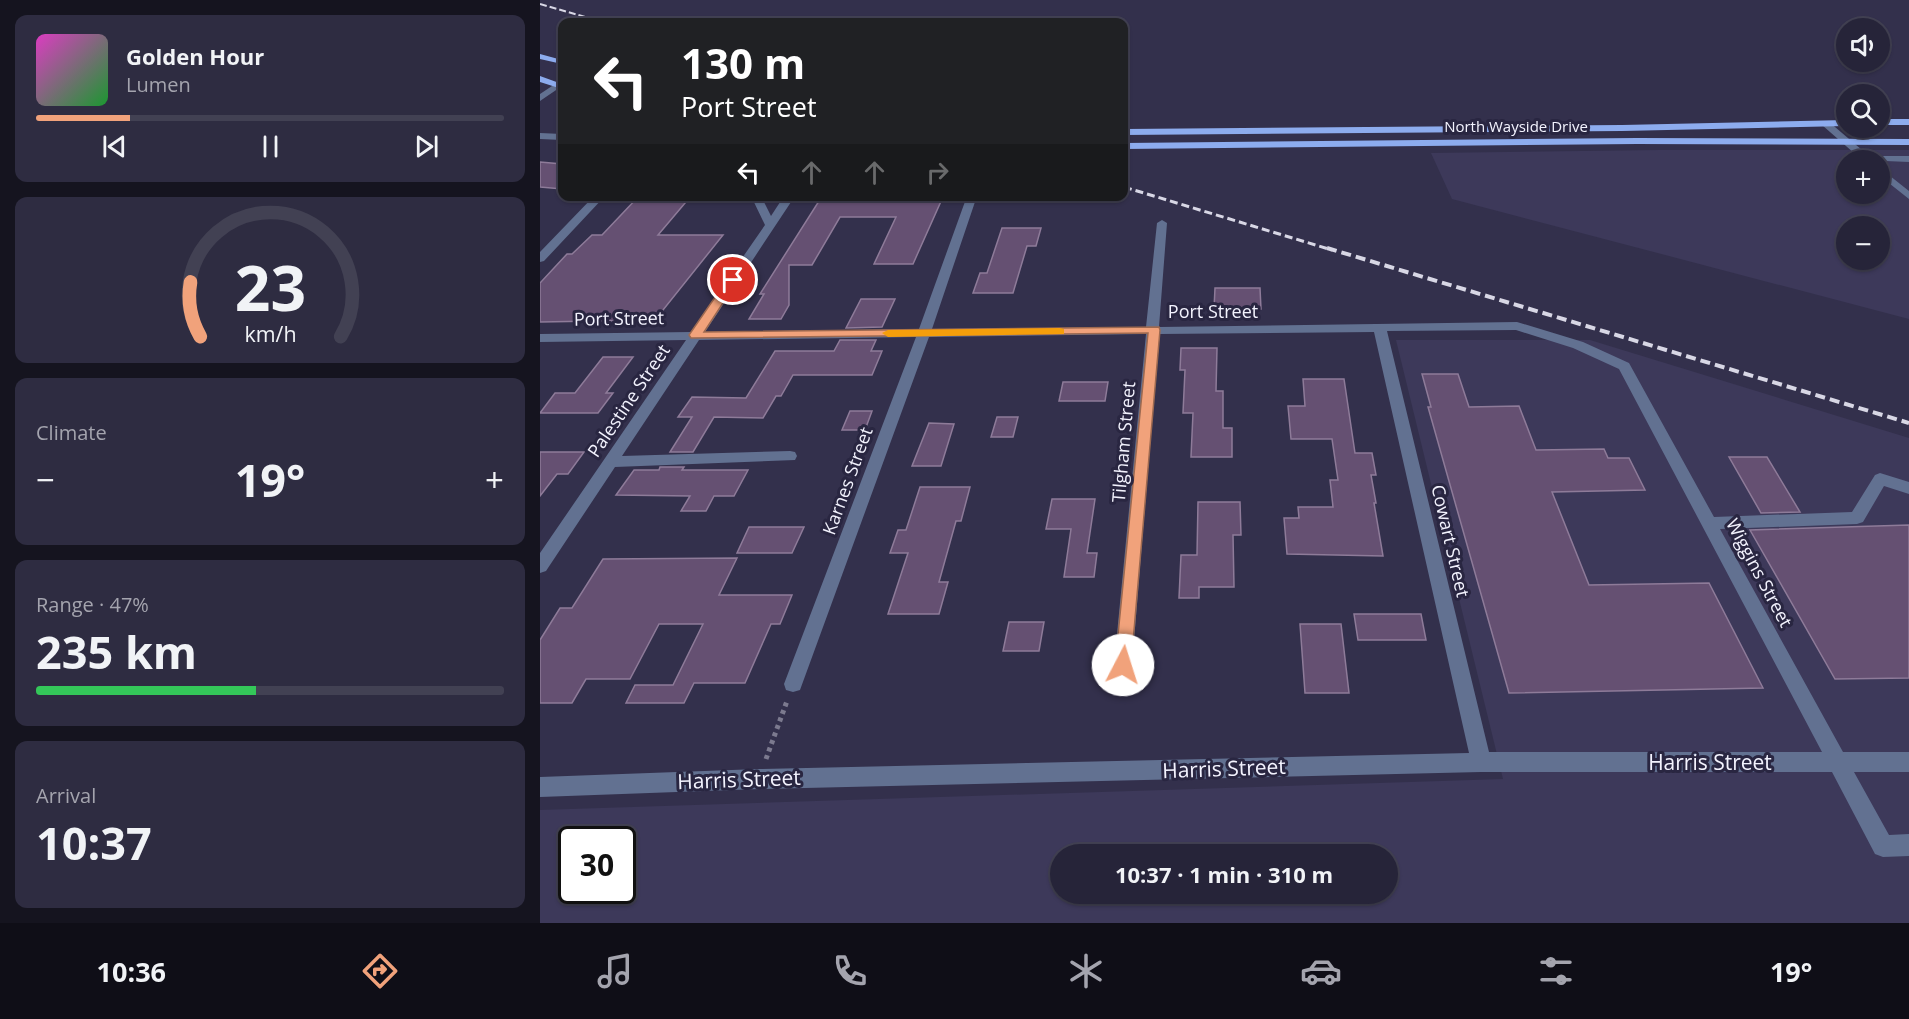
<!DOCTYPE html>
<meta charset="utf-8">
<style>
body{margin:0;font-family:"Open Sans",sans-serif;background:#2e2c41;color:#f1f3f6;height:100vh;display:flex;flex-direction:column;font-size:22px;white-space:nowrap}
*{box-sizing:border-box;margin:0}
p{font-size:20px;color:#a4a4ae}
.icon{flex:none;width:33px;height:33px;fill:none;stroke:currentColor;stroke-width:2;stroke-linecap:round;stroke-linejoin:round}
.map{position:relative;flex:1;overflow:hidden}
.details{display:flex;flex-direction:column;gap:15px;padding:15px;background:#15141f;width:540px}
.details>*{flex:none}
.guide{position:absolute;left:18px;top:18px;width:570px;height:183px;border-radius:12px;box-shadow:0 2px 4px #0004,0 0 0 2px #424153;background:#202124;color:#fff;overflow:hidden}
.tools{position:absolute;left:1296px;top:18px;display:grid;gap:12px}
.tools a{display:grid;place-items:center;width:54px;height:54px;border-radius:50%;background:#262439;box-shadow:0 2px 4px #0004,0 0 0 2px #424153;font-size:30px}
.speed{position:absolute;left:18px;top:826px;display:flex;gap:12px;font-size:30px;font-weight:700;text-align:center}
.speed>*{display:grid;place-content:center;width:78px;height:78px;border-radius:50%;background:#262439;box-shadow:0 2px 4px #0004,0 0 0 2px #424153;line-height:1}
.speed .limit{border:3px solid #111;border-radius:9px;background:#fff;color:#111}
.pin{position:absolute;display:grid;place-items:center;width:51px;height:51px;color:#fff;margin:-26px;border:3px solid #fff;border-radius:50%;box-shadow:0 2px 6px #0007}
.me{position:absolute;width:66px;margin:-33px;rotate:5deg;stroke-linejoin:round;filter:drop-shadow(0 0 4px #0008)}
.turn{display:flex;align-items:center;gap:21px;height:126px;padding:0 24px;font-size:27px}
.turn .icon{width:78px;height:78px;stroke-width:2.5}
.turn b{display:block;font-size:42px;line-height:51px}
.lanes{display:flex;align-items:center;height:57px;padding:0 24px;background:#0003;justify-content:center;gap:30px;direction:ltr}
.lanes .off{opacity:.35}
.big{font-size:45px;font-weight:700;line-height:1.1}
.details .widget{flex:1;display:flex;flex-direction:column;justify-content:center;gap:9px;min-width:0;padding:0 21px;border-radius:12px;background:#2e2c41}
.details .dial{align-items:center;gap:0}
.dial svg{height:156px;overflow:visible;fill:none;stroke:#424153;stroke-width:7;stroke-linecap:round;text-anchor:middle}
.dial text{fill:#f1f3f6;stroke:none}
.song{display:flex;align-items:center;gap:18px}
.cover{width:72px;height:72px;border-radius:9px;background:linear-gradient(135deg,hsl(310 70% 55%),hsl(130 70% 35%))}
.played{height:6px;border-radius:3px;background:linear-gradient(90deg,#f1a27b 20%,#424153 20%)}
.keys{display:flex;justify-content:space-around;direction:ltr}
.heat{display:flex;justify-content:space-between;align-items:center;font-size:33px;direction:ltr}
.charge{height:9px;border-radius:4px;background:linear-gradient(90deg,#34c759 47%,#424153 0)}
.trip{position:absolute;left:510px;top:844px;width:348px;height:60px;border-radius:30px;background:#262439;box-shadow:0 2px 4px #0004,0 0 0 2px #424153;font-weight:700;line-height:60px;text-align:center}
.menu{display:flex;height:96px;justify-content:space-around;align-items:center;background:#0f0e17;color:#a4a4ae}
.menu .icon{width:42px;height:42px}
.menu .selected{color:#f1a27b}
.menu b{font-size:27px;color:#f1f3f6}
main{display:flex;flex:1;min-height:0}
.map>svg:first-child{display:block}
.built{fill:#3d395a;fill-rule:evenodd}
.building{fill:#655072;stroke:#8e7b99;stroke-width:1.5}
.lines{fill:none;stroke-linecap:round;stroke-linejoin:round}
.path{stroke:#7c7a8f;stroke-width:5;stroke-dasharray:4 4;stroke-linecap:butt}
.minor{fill:#627191;fill-rule:evenodd}
.major{fill:#8dacee;fill-rule:evenodd}
.rail-far2{stroke:#d8d7e5;stroke-width:2;stroke-dasharray:7 3;stroke-linecap:butt}
.rail-far1{stroke:#d8d7e5;stroke-width:3;stroke-dasharray:8 4;stroke-linecap:butt}
.rail{stroke:#d8d7e5;stroke-width:4;stroke-dasharray:10 5;stroke-linecap:butt}
.route{fill:#f1a27b;stroke:#9d6950;stroke-width:1.5}
.slow{fill:#f59e0b}
.labels{text-anchor:middle;stroke-width:6;stroke-linejoin:round;paint-order:stroke}
.far-street-label{font-size:15px;fill:#f3f3fe;stroke:#292641}
.street-label{font-size:18px;fill:#f3f3fe;stroke:#292641}
.near-street-label{font-size:21px;fill:#f3f3fe;stroke:#292641}
</style>
<main>
<section class="details">
<div class="widget">
<div class="song"><i class="cover"></i><div><b>Golden Hour</b><p>Lumen</p></div></div>
<div class="played"></div>
<div class="keys"><svg class="icon" aria-label="previous" viewBox="0 0 24 24"><path d="M18 5L8 12l10 7zM5 5v14"/></svg><svg class="icon" aria-label="pause" viewBox="0 0 24 24"><path d="M8 5v14M16 5v14"/></svg><svg class="icon" aria-label="next" viewBox="0 0 24 24"><path d="M6 5l10 7-10 7zM19 5v14"/></svg></div>
</div>
<div class="widget dial"><svg viewBox="0 0 100 80">
<path d="M14 69A42 42 0 1 1 86 69"/>
<path d="M14 69A42 42 0 0 1 9 41" stroke="#f1a27b"/>
<text x="50" y="56" font-size="32" font-weight="700">23</text>
<text x="50" y="72" font-size="11">km/h</text>
</svg></div>
<div class="widget"><p>Climate</p>
<div class="heat"><a>−</a><b class="big">19°</b><a>+</a></div>
</div>
<div class="widget"><p>Range · 47%</p><b class="big">235 km</b><div class="charge"></div></div>
<div class="widget"><p>Arrival</p><b class="big">10:37</b></div>
</section>
<div class="map">
<svg width="1369" height="923" viewBox="0 0 1369 923">
<rect width="100%" height="100%" fill="#33304c"/>
<!-- built -->
<path class="built" d="M1120,150H1369V319L912,199L891,153ZM1306,160H1340V194H1306ZM1306,226H1340V260H1306Z
M856,340H1050L1369,438V923H0V810L963,779ZM32,840H82V891H32ZM520,855H848V894H520Z"/>
<!-- building -->
<path class="building" d="M0,162L22,164V189L0,187Z
M99,196H151L118,235H183L115,320L0,322V283L27,254H32L52,235H62Z
M287,196H402V199L373,264H334L356,217H300L272,265H249V305L241,319H209L224,294H220L279,201H285Z
M462,228H501L496,246H487L473,293H433L440,273H447Z
M675,288H720L721,309H674Z
M321,299H355L342,327L306,328Z
M300,340H336L331,351H342L332,375H253L241,396H236L223,418L174,417L153,452H130L152,417H138L152,397L206,398L235,351H294Z
M641,348H677L676,391H683V428H692V457H651L653,413H643L645,370H640Z
M63,357H93L66,393H73L58,413H0L15,393H35Z
M882,374H918L929,407L979,406L996,450L1064,449L1068,458H1089L1105,490L1012,492L1049,585L1169,583L1223,688L969,693L888,407H891Z
M763,379H804L815,453H832L836,475H831L836,503H834L843,556L747,554L744,518H759L758,507H793L790,480H798L792,439H751L748,406H765Z
M523,382H568L565,401H519Z
M310,411H332L325,430H302Z
M457,417H478L473,437H451Z
M389,423L414,424L401,466H372Z
M0,452H44L28,474H17L0,496Z
M1189,457H1227L1260,512L1221,513Z
M120,467H144L142,470H208L194,496H174L166,511H141L150,496L76,495L94,470H119Z
M380,487H430L421,521H416L399,582H408L399,614H348L368,553H350L358,530H366Z
M512,499H555L547,553H557L554,577H524L531,529H506Z
M658,502H700L701,535H693L694,587H659V598H639L641,555H657Z
M1369,525V678L1295,679L1210,530Z
M209,527H264L252,553H197Z
M197,558L179,595H252L240,624H231L205,683H154L144,703H86L95,685H133L163,624H119L90,679H46L32,703H0V640L20,608H32L63,559Z
M814,614H881L886,640H818Z
M469,622H504L499,651H463Z
M760,624H801L809,693H765Z"/>
<g class="lines">
<!-- path -->
<path class="path" d="M226,759L247,701"/>
<!-- minor -->
<path class="minor" d="M15,84L22,86L0,101V94Z
M1282,121H1288L1329,156H1369V162L1322,160L1282,125Z
M0,133L22,134V140L0,139Z
M1340,168L1369,191V199L1340,176Z
M54,196H65L4,261L0,262V252Z
M211,196H221L231,216L244,196H255L165,332L379,329L427,196H437L392,329L606,327L617,223L622,220L627,223L619,327L977,322L1043,342L1089,363L1174,517L1312,512L1335,475L1340,473L1369,482V494L1344,486L1323,522L1317,524L1180,529L1303,752H1369V772H1314L1349,835L1369,834V856L1343,857L1335,854L1292,772H941L219,789L0,797V777L219,769L929,753L834,332L619,334L592,665L590,671L583,673L576,671L574,665L606,334L389,337L260,690L253,692L246,690L244,684L376,337L159,340L82,456L250,451L255,452L257,456L255,460L75,467L6,571L0,573V553L146,340L0,342V334L151,332L225,225ZM976,330L1033,348L1079,369L1282,752H949L847,331Z"/>
<!-- major -->
<path class="major" d="M0,54L22,60V64L0,59Z
M0,76L22,84V89L0,82Z
M1340,119H1369V125H1340Z
M1306,120V126L1082,131L584,135V129L1082,125Z
M1097,138L1369,139V145L1097,144L584,149V143Z"/>
<!-- rail-far2 -->
<path class="rail-far2" d="M0,4L63,22"/>
<!-- rail-far1 -->
<path class="rail-far1" d="M584,187L792,250"/>
<!-- rail -->
<path class="rail" d="M787,248L1369,423"/>
</g>
<!-- route -->
<path class="route" d="M193,276L198,280L164,332L619,327L620,330L591,665L589,670L583,672L577,670L575,665L608,333L151,338L149,335L189,277Z"/>
<!-- slow -->
<path class="slow" d="M520,328L524,329V334L348,337L342,333L348,330Z"/>
<g class="labels">
<!-- far-street labels -->
<g class="far-street-label">
<text x="976" y="132">North Wayside Drive</text>
</g>
<!-- street labels -->
<g class="street-label">
<text x="673" y="318">Port Street</text>
<text transform="translate(79 319) rotate(-1)" y="6">Port Street</text>
<text transform="translate(89 401) rotate(-56)" y="6">Palestine Street</text>
<text transform="translate(584 442) rotate(-85)" y="6">Tilgham Street</text>
<text transform="translate(308 481) rotate(-70)" y="6">Karnes Street</text>
<text transform="translate(910 541) rotate(77)" y="6">Cowart Street</text>
<text transform="translate(1219 573) rotate(62)" y="6">Wiggins Street</text>
</g>
<!-- near-street labels -->
<g class="near-street-label">
<text x="1170" y="770">Harris Street</text>
<text transform="translate(684 769) rotate(-2)" y="7">Harris Street</text>
<text transform="translate(199 780) rotate(-2)" y="7">Harris Street</text>
</g>
</g>
</svg>
<div class="tools">
<a><svg class="icon" aria-label="sound" viewBox="0 0 24 24"><path d="M4 9h4l5-4v14l-5-4H4zM17 9q2 3 0 6"/></svg></a>
<a><svg class="icon" aria-label="search" viewBox="0 0 24 24"><circle cx="10" cy="10" r="6"/><path d="M15 15l6 6"/></svg></a>
<a>+</a>
<a>−</a>
</div>
<div class="speed"><div class="limit">30</div></div>
<div class="pin" style="left:193px;top:280px;background:#d93025"><svg class="icon" aria-label="arrive" viewBox="0 0 24 24"><path d="M6 21V4h12l-3 4 3 4H6"/></svg></div>
<svg class="me" style="left:583px;top:665px" viewBox="-20 -20 40 40"><circle r="19" fill="#fff"/><path d="M0-13L10 11 0 6-10 11z" fill="#f1a27b"/></svg>
<div class="trip">10:37 · 1 min · 310 m</div>
<div class="guide">
<div class="turn"><svg class="icon" aria-label="left" viewBox="0 0 24 24"><path d="M17 20v-9H6M10 6l-5 5 5 5"/></svg><div><b>130 m</b>Port Street</div></div>
<div class="lanes"><svg class="icon" aria-label="left" viewBox="0 0 24 24"><path d="M17 20v-9H6M10 6l-5 5 5 5"/></svg><svg class="icon off" aria-label="ahead" viewBox="0 0 24 24"><path d="M12 20V5M6 11l6-6 6 6"/></svg><svg class="icon off" aria-label="ahead" viewBox="0 0 24 24"><path d="M12 20V5M6 11l6-6 6 6"/></svg><svg class="icon off" aria-label="right" viewBox="0 0 24 24"><path d="M7 20v-9h11M14 6l5 5-5 5"/></svg></div>
</div>
</div>
</main>
<nav class="menu">
<b>10:36</b>
<svg class="icon selected" aria-label="directions" viewBox="0 0 24 24"><path d="M12 3l9 9-9 9-9-9zM9 14v-3h6M13 9l2 2-2 2"/></svg>
<svg class="icon" aria-label="music" viewBox="0 0 24 24"><path d="M9 18V5l10-2v13"/><circle cx="6" cy="18" r="3"/><circle cx="16" cy="16" r="3"/></svg>
<svg class="icon" aria-label="phone" viewBox="0 0 24 24"><path d="M5 4h4l2 5-3 2q2 4 5 5l2-3 5 2v4C11 20 4 13 5 4z"/></svg>
<svg class="icon" aria-label="climate" viewBox="0 0 24 24"><path d="M12 3v18M4 7l16 10M4 17L20 7"/></svg>
<svg class="icon" aria-label="car" viewBox="0 0 24 24"><path d="M5 17H2v-5l4-1 3-4h7l3 4 3 1v5h-3M9 17h6M6 11h13"/><circle cx="7" cy="17" r="2"/><circle cx="17" cy="17" r="2"/></svg>
<svg class="icon" aria-label="filters" viewBox="0 0 24 24"><path d="M4 7h16M4 17h16"/><circle cx="9" cy="7" r="2"/><circle cx="15" cy="17" r="2"/></svg>
<b>19°</b>
</nav>
